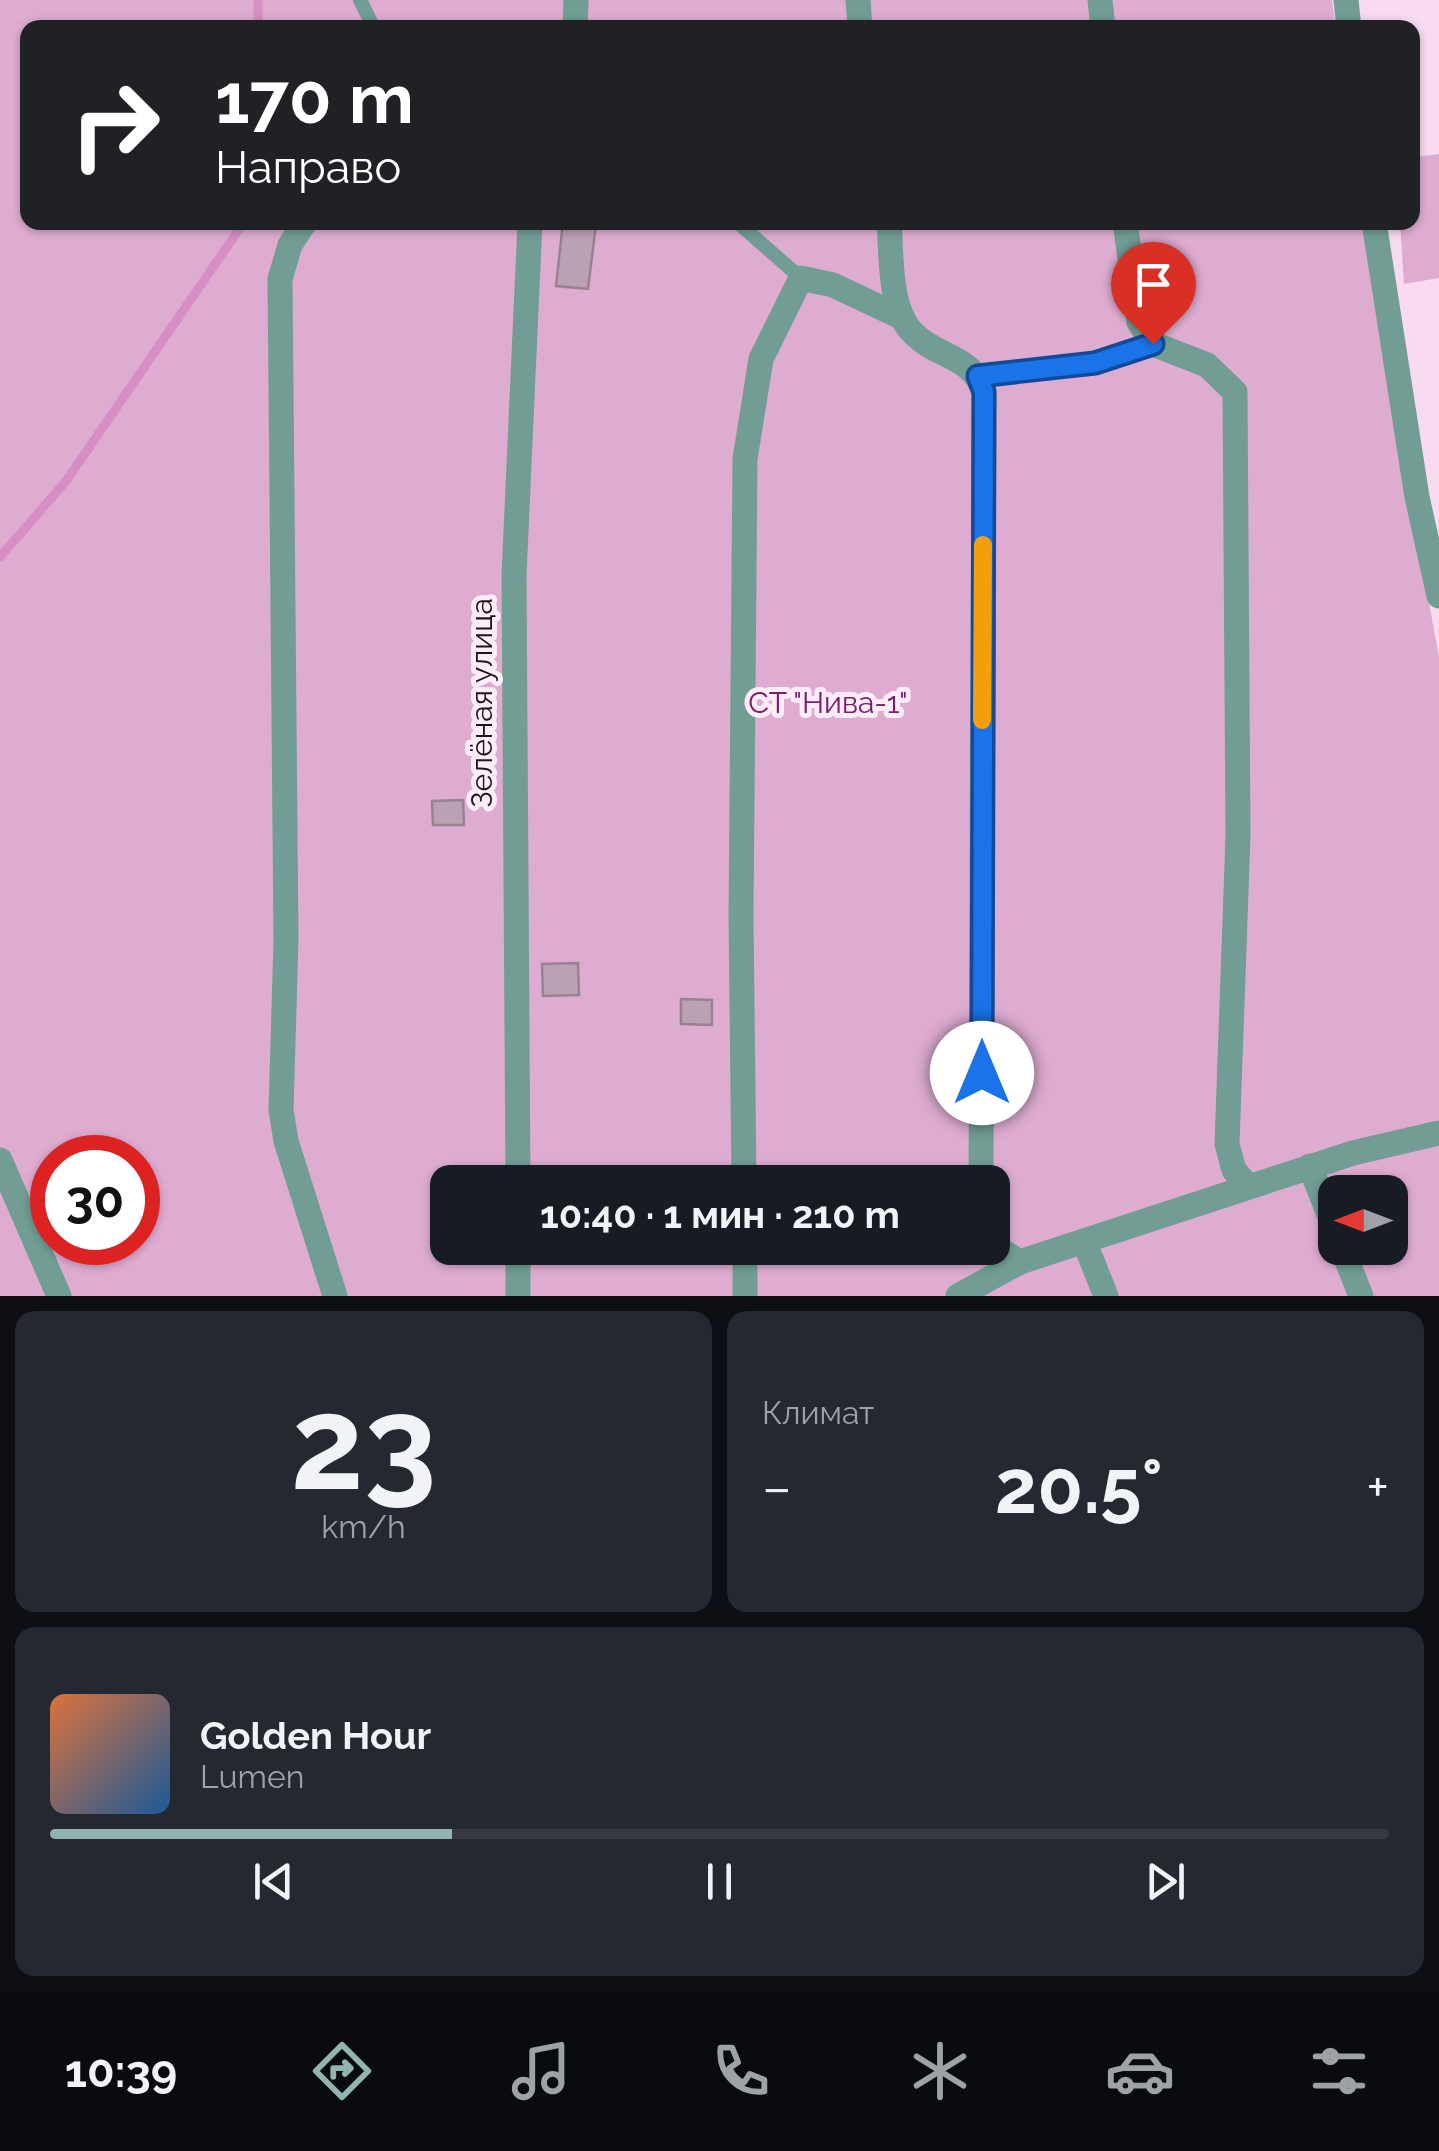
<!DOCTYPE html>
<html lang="ru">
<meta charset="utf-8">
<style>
body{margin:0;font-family:Raleway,sans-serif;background:#242831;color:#f1f3f6;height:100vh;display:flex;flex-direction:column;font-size:38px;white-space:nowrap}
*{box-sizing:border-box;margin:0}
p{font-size:32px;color:#9ea1a6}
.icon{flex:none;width:55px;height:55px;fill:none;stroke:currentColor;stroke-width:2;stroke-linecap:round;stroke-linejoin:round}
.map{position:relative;height:1296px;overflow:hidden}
.drawer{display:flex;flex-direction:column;gap:15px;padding:15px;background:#0d0f14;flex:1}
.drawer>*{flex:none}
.banner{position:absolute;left:20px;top:20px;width:1400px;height:210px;border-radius:20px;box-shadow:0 2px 8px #0004;background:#202124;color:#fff;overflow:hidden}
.needle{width:65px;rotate:270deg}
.tools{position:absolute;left:1318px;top:1175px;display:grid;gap:20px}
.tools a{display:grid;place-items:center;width:90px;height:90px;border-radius:20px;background:#171b24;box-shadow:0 2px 8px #0004;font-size:50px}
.speed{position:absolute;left:30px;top:1135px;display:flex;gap:20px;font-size:50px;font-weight:700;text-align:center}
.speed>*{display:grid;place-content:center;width:130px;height:130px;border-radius:50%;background:#171b24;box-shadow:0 2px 8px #0004;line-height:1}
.speed .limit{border:15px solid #d22;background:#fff;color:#111}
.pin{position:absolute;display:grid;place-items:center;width:85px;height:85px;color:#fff;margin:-102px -42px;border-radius:50% 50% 50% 0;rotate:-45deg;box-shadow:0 0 10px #0007}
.pin .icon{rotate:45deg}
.me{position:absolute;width:110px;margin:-55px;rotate:0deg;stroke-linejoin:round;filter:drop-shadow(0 0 8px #0008)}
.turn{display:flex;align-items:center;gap:35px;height:210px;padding:0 30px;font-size:45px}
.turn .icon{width:130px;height:130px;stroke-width:2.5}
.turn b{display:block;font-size:70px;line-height:85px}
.big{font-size:75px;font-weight:700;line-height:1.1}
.drawer .tile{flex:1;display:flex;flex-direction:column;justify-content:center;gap:15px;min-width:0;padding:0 35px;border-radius:20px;background:#242831}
.drawer .dial{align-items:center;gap:0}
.dial b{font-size:130px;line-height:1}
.song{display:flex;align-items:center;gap:30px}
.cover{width:120px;height:120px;border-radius:15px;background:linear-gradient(135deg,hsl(20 70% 55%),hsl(210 70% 35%))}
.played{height:10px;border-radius:5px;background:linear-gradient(90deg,#92b4b0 30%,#363941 30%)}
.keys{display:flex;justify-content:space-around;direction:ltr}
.heat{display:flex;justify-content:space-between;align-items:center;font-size:55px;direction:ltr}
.drawer .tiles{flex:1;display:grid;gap:15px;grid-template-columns:1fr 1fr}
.tile:last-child{grid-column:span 2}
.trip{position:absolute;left:430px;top:1165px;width:580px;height:100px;border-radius:20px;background:#171b24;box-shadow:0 2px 8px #0004;font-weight:700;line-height:100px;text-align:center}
.tabs{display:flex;height:160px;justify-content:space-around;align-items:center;background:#090b0e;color:#9ea1a6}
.tabs .icon{width:70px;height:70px}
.tabs .on{color:#92b4b0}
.tabs b{font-size:45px;color:#f1f3f6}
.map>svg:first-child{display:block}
.green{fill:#deacd1;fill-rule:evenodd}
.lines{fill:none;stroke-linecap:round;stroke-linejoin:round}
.stream{stroke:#d68ec4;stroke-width:9}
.building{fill:#bca0b4;stroke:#9a8093;stroke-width:2.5}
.service{stroke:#719d94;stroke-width:14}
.minor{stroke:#719d94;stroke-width:25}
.route-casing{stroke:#114b97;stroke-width:25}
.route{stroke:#1a73e8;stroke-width:18}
.slow{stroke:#f59e0b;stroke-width:18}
.labels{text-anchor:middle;stroke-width:10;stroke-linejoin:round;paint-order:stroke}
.street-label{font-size:30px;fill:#1d131a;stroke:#feecf9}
.park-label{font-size:30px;fill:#752166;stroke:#feecf9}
</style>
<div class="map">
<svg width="1439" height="1296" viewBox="0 0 1439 1296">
<rect width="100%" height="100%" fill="#f8dbf0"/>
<!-- green -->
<path class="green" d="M0,0H1332L1336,27L28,28V222L1363,223L1373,297L1439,657V1296H0ZM52,1158H138V1242H52ZM448,1182H992V1248H448ZM1335,1192H1390V1248H1335Z
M1439,154V278L1404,284L1400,223L1412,222L1413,157Z"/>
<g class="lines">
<!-- stream -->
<path class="stream" d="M258,0V28
M0,557L66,481L244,222"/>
</g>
<!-- building -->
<path class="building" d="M563,222L596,225L588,289L556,286Z
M463,800L464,825H433L432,801Z
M578,963L579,995L543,996L542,964Z
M681,999L712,1000V1025L681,1024Z"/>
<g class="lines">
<!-- service -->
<path class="service" d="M360,0L374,28
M737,222L801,278
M978,376L1095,363L1153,344"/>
<!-- minor -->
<path class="minor" d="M858,0L860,28
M1100,0L1103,28
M1346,0L1349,28
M575,28L576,0
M305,222L290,245L280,279L286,940L281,1110L286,1141L335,1296
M889,222C892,256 888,309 914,334C938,358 971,355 984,391L981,1182
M1125,222L1139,322L1153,344L1207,365L1235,392L1238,836L1227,1144L1234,1170L1248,1186
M1374,222L1417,497L1439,596
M0,1160L59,1296
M1310,1166L1335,1230
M518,1182L514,575L530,222
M744,1182L741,915L745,459L761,359L801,278L833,285L903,318
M992,1238L1002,1251L1020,1262
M1084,1241L1106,1296
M518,1248V1296
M745,1248V1296
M1342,1248L1361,1296
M958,1296L1020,1262L1353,1153L1439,1133"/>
</g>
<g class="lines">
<!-- route casing -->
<g class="route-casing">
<path id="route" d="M982,1073L984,392L978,376L1095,363L1153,344"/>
</g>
<!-- route -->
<use href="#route" class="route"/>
<!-- slow -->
<path class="slow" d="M982,720L983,545"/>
</g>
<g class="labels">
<!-- street labels -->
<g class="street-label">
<text transform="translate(482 703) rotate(-90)" y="10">Зелёная улица</text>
</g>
<!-- park labels -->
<g class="park-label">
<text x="828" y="713">СТ "Нива-1"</text>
</g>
</g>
</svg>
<div class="tools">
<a><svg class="needle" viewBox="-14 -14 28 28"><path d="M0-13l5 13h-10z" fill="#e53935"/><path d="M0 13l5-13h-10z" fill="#9ea1a6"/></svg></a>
</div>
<div class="speed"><div class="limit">30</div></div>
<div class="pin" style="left:1153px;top:344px;background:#d93025"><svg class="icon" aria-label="arrive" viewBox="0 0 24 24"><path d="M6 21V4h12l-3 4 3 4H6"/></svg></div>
<svg class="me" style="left:982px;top:1073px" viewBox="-20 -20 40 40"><circle r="19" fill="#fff"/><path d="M0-13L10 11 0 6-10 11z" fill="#1a73e8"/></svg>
<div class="trip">10:40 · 1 мин · 210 m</div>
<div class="banner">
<div class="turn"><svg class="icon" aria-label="right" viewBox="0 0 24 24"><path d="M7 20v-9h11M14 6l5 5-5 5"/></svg><div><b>170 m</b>Направо</div></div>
</div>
</div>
<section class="drawer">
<div class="tiles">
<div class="tile dial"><b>23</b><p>km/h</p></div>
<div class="tile"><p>Климат</p>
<div class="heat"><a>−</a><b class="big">20.5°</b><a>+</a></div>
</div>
<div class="tile">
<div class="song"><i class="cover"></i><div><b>Golden Hour</b><p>Lumen</p></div></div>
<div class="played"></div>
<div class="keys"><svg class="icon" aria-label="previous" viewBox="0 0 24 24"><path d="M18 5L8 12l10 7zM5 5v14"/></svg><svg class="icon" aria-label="pause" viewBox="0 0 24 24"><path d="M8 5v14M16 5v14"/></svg><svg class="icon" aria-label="next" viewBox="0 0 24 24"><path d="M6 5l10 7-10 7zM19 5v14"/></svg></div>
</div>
</div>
</section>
<nav class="tabs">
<b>10:39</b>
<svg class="icon on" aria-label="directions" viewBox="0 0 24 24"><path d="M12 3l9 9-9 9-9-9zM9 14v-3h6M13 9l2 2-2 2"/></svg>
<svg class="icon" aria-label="music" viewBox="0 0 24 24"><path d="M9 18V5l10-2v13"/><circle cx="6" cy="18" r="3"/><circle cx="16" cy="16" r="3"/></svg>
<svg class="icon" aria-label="phone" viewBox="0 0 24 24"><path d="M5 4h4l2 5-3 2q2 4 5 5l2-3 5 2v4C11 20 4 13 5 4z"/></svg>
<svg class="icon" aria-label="climate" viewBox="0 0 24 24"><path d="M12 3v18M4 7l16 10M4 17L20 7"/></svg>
<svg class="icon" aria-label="car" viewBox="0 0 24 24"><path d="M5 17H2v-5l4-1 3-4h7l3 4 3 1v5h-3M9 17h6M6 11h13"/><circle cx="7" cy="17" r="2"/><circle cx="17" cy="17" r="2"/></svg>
<svg class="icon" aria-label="filters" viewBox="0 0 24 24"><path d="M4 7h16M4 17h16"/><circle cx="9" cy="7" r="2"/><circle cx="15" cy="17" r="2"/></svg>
</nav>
